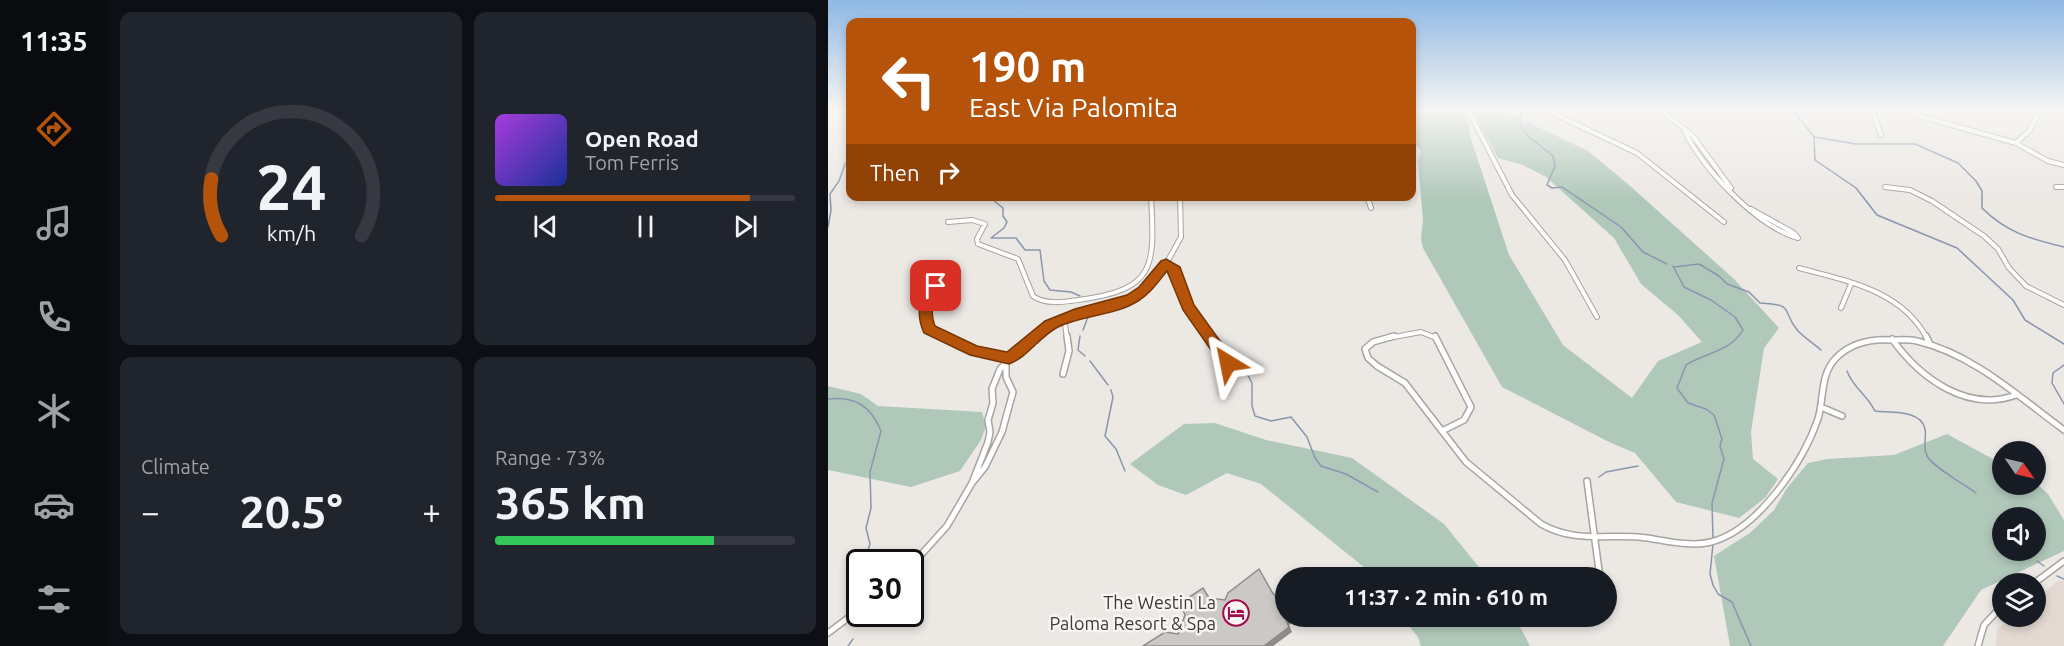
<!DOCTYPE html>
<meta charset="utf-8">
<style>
body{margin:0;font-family:Ubuntu,sans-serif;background:#20242c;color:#f1f3f6;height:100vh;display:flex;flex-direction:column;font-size:22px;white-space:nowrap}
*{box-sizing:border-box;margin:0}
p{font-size:20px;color:#9ea1a6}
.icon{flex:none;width:33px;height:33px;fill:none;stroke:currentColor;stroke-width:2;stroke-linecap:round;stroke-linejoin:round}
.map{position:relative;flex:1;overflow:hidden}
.sheet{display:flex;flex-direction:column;gap:12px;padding:12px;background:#0d0f14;width:720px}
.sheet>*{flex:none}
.hud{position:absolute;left:18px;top:18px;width:570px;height:183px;border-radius:12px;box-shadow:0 3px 9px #0003;background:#b45309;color:#fff;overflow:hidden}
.needle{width:39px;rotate:124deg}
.tools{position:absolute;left:1164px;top:441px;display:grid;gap:12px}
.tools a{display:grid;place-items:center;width:54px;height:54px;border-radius:50%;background:#171b24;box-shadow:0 3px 9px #0003;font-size:30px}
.speed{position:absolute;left:18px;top:549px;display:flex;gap:12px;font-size:30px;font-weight:700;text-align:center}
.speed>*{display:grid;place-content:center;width:78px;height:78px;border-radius:50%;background:#171b24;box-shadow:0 3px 9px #0003;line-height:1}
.speed .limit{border:3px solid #111;border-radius:9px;background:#fff;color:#111}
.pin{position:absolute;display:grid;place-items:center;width:51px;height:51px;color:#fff;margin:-26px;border-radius:12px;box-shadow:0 3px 9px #0006}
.me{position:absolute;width:66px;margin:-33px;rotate:325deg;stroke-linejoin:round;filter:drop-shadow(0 0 4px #0008)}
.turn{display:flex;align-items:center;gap:21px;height:126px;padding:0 24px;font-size:27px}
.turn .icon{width:78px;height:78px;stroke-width:2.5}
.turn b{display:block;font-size:42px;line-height:51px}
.then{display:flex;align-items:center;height:57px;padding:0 24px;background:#0003;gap:12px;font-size:22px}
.big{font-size:45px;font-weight:700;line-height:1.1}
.sheet .widget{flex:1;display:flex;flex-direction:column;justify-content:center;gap:9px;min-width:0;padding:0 21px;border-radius:12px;background:#20242c}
.sheet .dial{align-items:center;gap:0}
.dial svg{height:156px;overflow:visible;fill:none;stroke:#363941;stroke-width:7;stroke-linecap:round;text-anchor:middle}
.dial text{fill:#f1f3f6;stroke:none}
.song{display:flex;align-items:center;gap:18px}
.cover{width:72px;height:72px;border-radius:9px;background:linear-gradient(135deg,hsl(280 70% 55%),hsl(230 70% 35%))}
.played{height:6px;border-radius:3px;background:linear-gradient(90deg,#b45309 85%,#363941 85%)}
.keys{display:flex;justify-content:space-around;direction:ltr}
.heat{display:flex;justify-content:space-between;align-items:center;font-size:33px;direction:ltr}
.charge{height:9px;border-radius:4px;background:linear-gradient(90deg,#34c759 73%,#363941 0)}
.sheet .tiles{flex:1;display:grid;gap:12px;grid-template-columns:repeat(2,1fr)}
.trip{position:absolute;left:447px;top:567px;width:342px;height:60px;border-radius:30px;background:#171b24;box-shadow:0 3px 9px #0003;font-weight:700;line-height:60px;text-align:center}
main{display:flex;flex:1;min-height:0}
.dock{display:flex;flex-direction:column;width:108px;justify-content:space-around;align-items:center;background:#090b0e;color:#9ea1a6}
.dock .icon{width:42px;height:42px}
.dock .current{color:#b45309}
.dock b{font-size:27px;color:#f1f3f6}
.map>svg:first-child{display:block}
.built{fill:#e4d9d2}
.green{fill:#b0c8ba;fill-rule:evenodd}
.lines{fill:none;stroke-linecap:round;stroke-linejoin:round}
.stream{stroke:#8a96ad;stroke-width:1.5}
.minor-far1-casing{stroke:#a8a4a1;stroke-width:6}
.minor-casing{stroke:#a8a4a1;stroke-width:8}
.minor-far1{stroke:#fff;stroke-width:4}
.minor{stroke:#fff;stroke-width:5}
.shaded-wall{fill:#8f8c8a}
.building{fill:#ccc8c5;stroke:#8f8c8a;stroke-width:1.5}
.route{fill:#b45309;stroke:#753606;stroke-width:1.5}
.labels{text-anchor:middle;stroke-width:5;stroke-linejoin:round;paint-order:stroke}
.near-poi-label{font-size:18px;fill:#3c3b39;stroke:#f9f5f2;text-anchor:end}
</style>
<main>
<nav class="dock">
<b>11:35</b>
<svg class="icon current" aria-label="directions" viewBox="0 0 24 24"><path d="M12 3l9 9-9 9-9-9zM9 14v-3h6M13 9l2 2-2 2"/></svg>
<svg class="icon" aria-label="music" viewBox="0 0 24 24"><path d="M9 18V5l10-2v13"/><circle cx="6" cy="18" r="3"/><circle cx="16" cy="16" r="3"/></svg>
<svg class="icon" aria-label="phone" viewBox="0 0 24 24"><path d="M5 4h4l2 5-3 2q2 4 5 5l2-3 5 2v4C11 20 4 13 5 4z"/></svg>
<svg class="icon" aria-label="climate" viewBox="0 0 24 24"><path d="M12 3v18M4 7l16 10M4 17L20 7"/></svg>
<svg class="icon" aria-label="car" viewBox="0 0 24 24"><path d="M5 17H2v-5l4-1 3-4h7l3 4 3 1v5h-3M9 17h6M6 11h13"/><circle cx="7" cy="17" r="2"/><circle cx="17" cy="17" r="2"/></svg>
<svg class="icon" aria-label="filters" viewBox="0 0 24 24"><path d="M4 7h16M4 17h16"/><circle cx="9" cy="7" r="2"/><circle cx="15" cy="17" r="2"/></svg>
</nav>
<section class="sheet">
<div class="tiles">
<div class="widget dial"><svg viewBox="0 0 100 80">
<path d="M14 69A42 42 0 1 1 86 69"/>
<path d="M14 69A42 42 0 0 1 9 40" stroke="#b45309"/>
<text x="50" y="56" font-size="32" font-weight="700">24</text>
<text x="50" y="72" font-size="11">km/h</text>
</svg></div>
<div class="widget">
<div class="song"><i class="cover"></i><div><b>Open Road</b><p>Tom Ferris</p></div></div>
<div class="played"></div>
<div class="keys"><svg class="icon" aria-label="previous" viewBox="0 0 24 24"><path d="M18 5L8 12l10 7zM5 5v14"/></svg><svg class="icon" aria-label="pause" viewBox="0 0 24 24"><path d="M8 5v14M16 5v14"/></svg><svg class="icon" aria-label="next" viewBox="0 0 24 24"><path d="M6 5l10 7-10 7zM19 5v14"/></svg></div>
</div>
<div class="widget"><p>Climate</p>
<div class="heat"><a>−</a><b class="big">20.5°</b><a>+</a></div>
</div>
<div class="widget"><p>Range · 73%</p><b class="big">365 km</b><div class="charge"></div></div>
</div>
</section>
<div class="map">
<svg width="1236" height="646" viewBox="0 0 1236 646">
<rect width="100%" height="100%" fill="#ece8e4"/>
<!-- built -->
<path class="built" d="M1231,580L1236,581V646H1168L1169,629L1185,617L1208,616V599Z"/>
<!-- green -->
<path class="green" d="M584,110H634L640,121L643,139L681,255L735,345L804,398L830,361L874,342L850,315L813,284L786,238L718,177L695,165L670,158L644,110L681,113L760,151L801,185L906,279L951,328L936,348L923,432L925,459L950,479L937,498L911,518L848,502L807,453L781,442L674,387L595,248L593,238L595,220L590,161L593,151L584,139Z
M0,386L33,394L50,406L154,412L158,426L153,440L132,471L83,487L0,470Z
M387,423L438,440L524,458L616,524L659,577H544L537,568L433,484L399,473L358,495L330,485L302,464L356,424Z
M1119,434L1174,464V484L1208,483L1220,494L1236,520V551L1153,590L1115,646H902L886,556L922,533L946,510L959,488L980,463L1000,459L1066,455ZM1174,518H1208V550H1174Z
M574,617H687L702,646H593L590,637Z"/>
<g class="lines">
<!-- stream -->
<path class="stream" d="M704,110L693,114L692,126L701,137L725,156L727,166L719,185L724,188L734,187L793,227L815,252L839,264
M965,110L986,137L1028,144H1087L1130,163L1148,181L1154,191V208C1179,233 1203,239 1236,247
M986,137L987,160L1028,188L1049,215L1129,248L1185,300L1197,320L1236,344
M160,196L175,208V216L179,222L176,228L163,238H188L197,250H212L216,281L222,290L243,292L252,296
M0,227L3,210L2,194L11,181L17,164L22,159
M845,266L856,287L883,300L907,317L915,330C903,351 877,353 858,365L849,388L860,403L878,409L886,415L894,439L892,446L896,459L884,503L885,539
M846,267L871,264L891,276L899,284L921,292L932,303C969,305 952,310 970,331C977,338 986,344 993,350
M255,330L260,317
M252,336L250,350L257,356
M262,361L280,385
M1236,365L1225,373L1224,383L1236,404
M415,366L424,383V406L427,416L443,421L463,417L479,437L487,458L493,466L518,474L550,492
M1019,371C1025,388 1038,393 1047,411C1061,413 1093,409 1097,429C1099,439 1094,446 1099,456C1106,468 1136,484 1148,493
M283,390L285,397L277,436L288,449L297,471
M0,399C27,396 43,406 53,431L42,472L43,508L38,528L42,544L36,562
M771,477L778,472L810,466
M885,544L882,574L885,585L890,594L904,602L923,646
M1209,561L1216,566
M1229,576L1236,579
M20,646L25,639"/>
<!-- minor-far1 casing -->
<g class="minor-far1-casing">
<path id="minor-far1" d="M640,110L684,195L737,260L769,317
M718,110L809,153L896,222
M833,110L864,135L903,188
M1044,110L1053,135
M1070,110L1188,143L1220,161L1236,165
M856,130C875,169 928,226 970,238L966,233L923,209
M1188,143L1202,130L1212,110
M1057,187L1082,190L1104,201L1156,236L1170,249L1181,268L1198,286L1236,305
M1228,187H1236
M539,196L543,208
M120,222L144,220L157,224L149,239L150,244L190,259L205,296C217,305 236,302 250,300C328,290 327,267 323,196
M338,264L347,270L360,306L382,338
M971,268C1019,281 1073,290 1099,338
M104,285L109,287L108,291L102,295L96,294L97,288Z
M102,295L96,316L101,330L118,338
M1013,308L1023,284
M236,318L239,338
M206,338L222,325L247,314L294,303L316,290L338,264L353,237L352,196
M560,338L593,332L608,338"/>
</g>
<!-- minor casing -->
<g class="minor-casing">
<path id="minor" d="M114,336L147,351L181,358
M381,336L400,363
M566,336L545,342L537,349L540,358L549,366L577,383L614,431
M607,336L643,407L636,420L614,431
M1098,336L1102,344
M1064,339C1092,378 1139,413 1188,395
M235,374L241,351L239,336
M993,407L1014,416
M614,431L638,462L713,524C748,544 781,533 819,538C839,541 863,547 883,542C930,530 975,462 990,419C996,399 992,374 1008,358C1022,344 1042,339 1062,340C1071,340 1080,339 1089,341C1145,354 1191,397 1236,430
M759,481L772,578
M144,483L160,442L162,432L160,420L165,403L164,389L172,369L192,348L207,336
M82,567L119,526L144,483L157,467L174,432L185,392L178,377V363
M1205,584L1236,561
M0,633L32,609
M1150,646L1156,625L1174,606"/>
</g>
<!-- minor-far1 -->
<use href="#minor-far1" class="minor-far1"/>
<!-- minor -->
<use href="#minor" class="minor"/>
</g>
<!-- shaded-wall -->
<path class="shaded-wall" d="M463,617L466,621L461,625L464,632L445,646H436L458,620Z"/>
<!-- building -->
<path class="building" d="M431,569L444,592L458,609V616L463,617L458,620L461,627L436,646H315L337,632L350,634L357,615L352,603L375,588L381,598L397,600L400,593Z"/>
<!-- sky -->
<linearGradient id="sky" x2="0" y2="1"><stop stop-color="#8fb8e4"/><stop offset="0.55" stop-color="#f6f5f3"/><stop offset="1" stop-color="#f6f5f3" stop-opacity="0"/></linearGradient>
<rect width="1236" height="200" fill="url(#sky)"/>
<!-- route -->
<path class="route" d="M338,259L352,267L366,305L405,359L407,363L405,367H395L355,310L339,271C330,282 322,294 310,301C286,316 255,315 230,327C212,336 200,357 181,364L142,355L96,333C90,320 89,308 96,294C99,289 102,288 104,282H113L116,289C107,303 100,308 107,326L149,346L179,352L217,321L247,309L299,295L311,287L333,261Z"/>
<!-- icons -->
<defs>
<g id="hotel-ring" transform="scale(1.35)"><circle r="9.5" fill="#f9f5f2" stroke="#a20a49" stroke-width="1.5"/><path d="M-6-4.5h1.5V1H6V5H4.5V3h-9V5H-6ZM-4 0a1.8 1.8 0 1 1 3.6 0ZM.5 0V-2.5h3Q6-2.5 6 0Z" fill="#a20a49"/></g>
</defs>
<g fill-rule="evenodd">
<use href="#hotel-ring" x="408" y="613"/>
</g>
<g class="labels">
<!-- near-poi labels -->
<g class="near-poi-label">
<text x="388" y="609">The Westin La<tspan x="388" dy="21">Paloma Resort &amp; Spa</tspan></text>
</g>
</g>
</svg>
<div class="tools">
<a><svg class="needle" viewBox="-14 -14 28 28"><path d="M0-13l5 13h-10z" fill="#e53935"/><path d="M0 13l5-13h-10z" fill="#9ea1a6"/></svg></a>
<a><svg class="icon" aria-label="sound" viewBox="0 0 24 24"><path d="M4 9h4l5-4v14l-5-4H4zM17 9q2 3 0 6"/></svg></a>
<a><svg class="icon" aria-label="layers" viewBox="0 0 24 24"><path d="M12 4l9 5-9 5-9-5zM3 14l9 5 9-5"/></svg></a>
</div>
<div class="speed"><div class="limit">30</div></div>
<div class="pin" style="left:108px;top:286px;background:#d93025"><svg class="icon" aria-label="arrive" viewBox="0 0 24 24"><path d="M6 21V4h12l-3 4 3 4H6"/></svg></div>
<svg class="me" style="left:400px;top:363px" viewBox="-20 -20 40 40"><path d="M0-17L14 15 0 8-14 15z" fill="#b45309" stroke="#fff" stroke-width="4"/></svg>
<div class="trip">11:37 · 2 min · 610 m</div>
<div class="hud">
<div class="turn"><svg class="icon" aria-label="left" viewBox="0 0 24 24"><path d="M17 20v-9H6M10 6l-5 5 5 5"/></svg><div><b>190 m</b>East Via Palomita</div></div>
<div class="then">Then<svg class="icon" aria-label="right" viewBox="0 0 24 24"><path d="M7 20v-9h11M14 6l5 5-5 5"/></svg></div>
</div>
</div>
</main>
